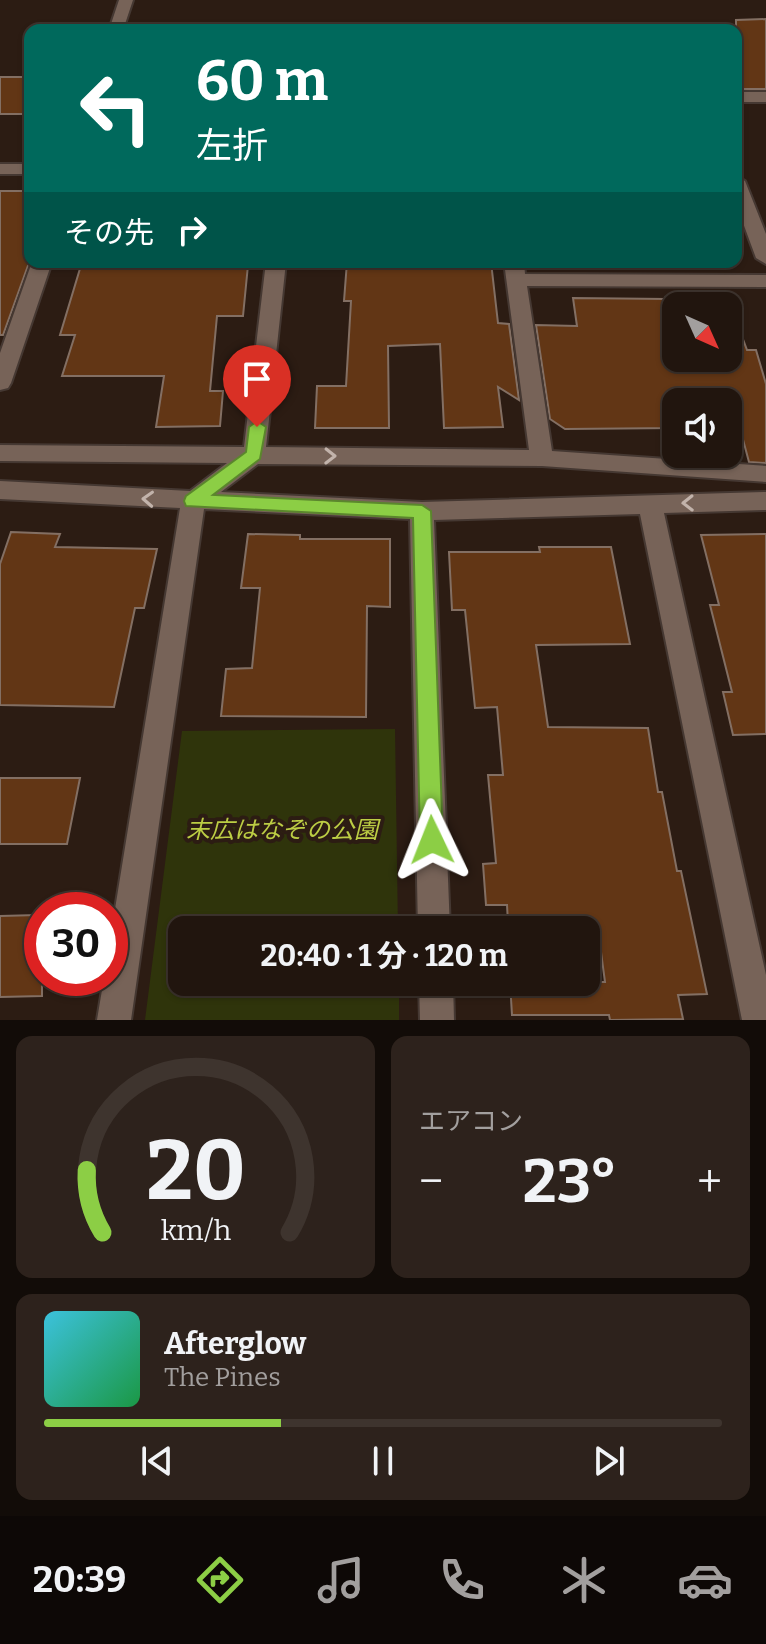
<!DOCTYPE html>
<html lang="ja">
<meta charset="utf-8">
<style>
body{margin:0;font-family:Bitter,"Noto Sans JP",serif;background:#2d221c;color:#f1f3f6;height:100vh;display:flex;flex-direction:column;font-size:30px;white-space:nowrap}
*{box-sizing:border-box;margin:0}
p{font-size:26px;color:#a29f9e}
.icon{flex:none;width:44px;height:44px;fill:none;stroke:currentColor;stroke-width:2;stroke-linecap:round;stroke-linejoin:round}
.map{position:relative;height:1020px;overflow:hidden}
.details{display:flex;flex-direction:column;gap:16px;padding:16px;background:#120c08;flex:1}
.details>*{flex:none}
.hud{position:absolute;left:24px;top:24px;width:718px;height:244px;border-radius:16px;box-shadow:0 2px 6px #0004,0 0 0 2px #3e342e;background:#00695c;color:#fff;overflow:hidden}
.needle{width:52px;rotate:135deg}
.buttons{position:absolute;left:662px;top:292px;display:grid;gap:16px}
.buttons a{display:grid;place-items:center;width:80px;height:80px;border-radius:16px;background:#21150e;box-shadow:0 2px 6px #0004,0 0 0 2px #3e342e;font-size:40px}
.speed{position:absolute;left:24px;top:892px;display:flex;gap:16px;font-size:40px;font-weight:700;text-align:center}
.speed>*{display:grid;place-content:center;width:104px;height:104px;border-radius:50%;background:#21150e;box-shadow:0 2px 6px #0004,0 0 0 2px #3e342e;line-height:1}
.speed .limit{border:12px solid #d22;background:#fff;color:#111}
.pin{position:absolute;display:grid;place-items:center;width:68px;height:68px;color:#fff;margin:-82px -34px;border-radius:50% 50% 50% 0;rotate:-45deg;box-shadow:0 0 8px #0007}
.pin .icon{rotate:45deg}
.me{position:absolute;width:88px;margin:-44px;rotate:358deg;stroke-linejoin:round;filter:drop-shadow(0 0 6px #0008)}
.turn{display:flex;align-items:center;gap:28px;height:168px;padding:0 40px;font-size:36px}
.turn .icon{width:104px;height:104px;stroke-width:2.5}
.turn b{display:block;font-size:56px;line-height:68px}
.then{display:flex;align-items:center;height:76px;padding:0 40px;background:#0003;gap:16px;font-size:30px}
.big{font-size:60px;font-weight:700;line-height:1.1}
.details .tile{flex:1;display:flex;flex-direction:column;justify-content:center;gap:12px;min-width:0;padding:0 28px;border-radius:16px;background:#2d221c}
.details .dial{align-items:center;gap:0}
.dial svg{height:208px;overflow:visible;fill:none;stroke:#3e342e;stroke-width:7;stroke-linecap:round;text-anchor:middle}
.dial text{fill:#f1f3f6;stroke:none}
.song{display:flex;align-items:center;gap:24px}
.cover{width:96px;height:96px;border-radius:12px;background:linear-gradient(135deg,hsl(190 70% 55%),hsl(140 70% 35%))}
.played{height:8px;border-radius:4px;background:linear-gradient(90deg,#8cce45 35%,#3e342e 35%)}
.keys{display:flex;justify-content:space-around;direction:ltr}
.heat{display:flex;justify-content:space-between;align-items:center;font-size:44px;direction:ltr}
.details .tiles{flex:1;display:grid;gap:16px;grid-template-columns:1fr 1fr}
.tile:last-child{grid-column:span 2}
.trip{position:absolute;left:168px;top:916px;width:432px;height:80px;border-radius:16px;background:#21150e;box-shadow:0 2px 6px #0004,0 0 0 2px #3e342e;font-weight:700;line-height:80px;text-align:center}
.dock{display:flex;height:128px;justify-content:space-around;align-items:center;background:#0d0806;color:#a29f9e}
.dock .icon{width:56px;height:56px}
.dock .selected{color:#8cce45}
.dock b{font-size:36px;color:#f1f3f6}
.map>svg:first-child{display:block}
.green{fill:#2f340b}
.building{fill:#623615;stroke:#836f63;stroke-width:2;fill-rule:evenodd}
.lines{fill:none;stroke-linecap:round;stroke-linejoin:round}
.minor-casing{stroke:#453832;stroke-width:4}
.minor{fill:#776358;fill-rule:evenodd}
.oneway{stroke:#c2b3ab}
.route{fill:#8cce45;stroke:#5b862d;stroke-width:2}
.labels{text-anchor:middle;stroke-width:8;stroke-linejoin:round;paint-order:stroke}
.near-park-label{font-size:24px;font-style:italic;fill:#bccd44;stroke:#2c1c13}
</style>
<div class="map">
<svg width="766" height="1020" viewBox="0 0 766 1020">
<rect width="100%" height="100%" fill="#2c1c13"/>
<!-- green -->
<path class="green" d="M395,729L398,930H182V982H399V1020H145L182,731Z"/>
<!-- building -->
<path class="building" d="M766,19V89H743L736,71V20Z
M0,77H30V114H0Z
M0,191H30V260L3,335H0Z
M82,262L248,265L243,316H217L210,391H223L220,426L156,427L164,376H62L75,335H60Z
M347,262H491L498,323L509,324L519,400L498,387L503,427L444,428L440,344L388,346L389,428H315L317,386H346L351,301H344Z
M727,296L747,350H756L766,384V463L749,462L733,402H676V428L565,429L550,419L536,325L577,326L573,298L667,299L666,297ZM676,306H728V358H676Z
M11,532L60,534L55,547L157,549L144,608H135L114,707L0,705V564Z
M248,534L300,535V539H390V607L367,606L366,717L221,716L226,669L252,668L260,588H241Z
M766,534V734L733,735L723,692H732L710,605H719L701,535Z
M539,547H611L630,644L536,645L548,727L648,728L658,792H662L677,871H681L707,994L678,995L683,1019L610,1020L609,1015H512L510,982H605L597,922L508,923L507,905H486L483,864L496,863L488,775H503L497,707L475,708L465,610H452L449,552H540Z
M0,778H80L67,844H0Z
M37,915L34,930H42V996L0,997V916Z"/>
<g class="lines">
<!-- minor casing -->
<g class="minor-casing">
<path id="minor" d="M119,0H133L123,30H109Z
M736,92H766V102H736Z
M0,164H30V174H0Z
M736,176L745,181L766,234V264L756,258L736,204Z
M32,262H52L11,383L8,388L0,390V353Z
M266,262H286L266,447L529,450L504,262H524L525,274L766,275V287L527,286L552,451L766,466V482L542,466L258,464L221,492L422,502L766,492V510L664,513L766,975V1020H742L640,514L434,520L450,930H418L410,519L204,509L131,1020H97L104,978H110V940L180,508L0,499V481L190,491L227,463L0,461V445L244,447Z
M419,982H453L454,1020H420Z"/>
</g>
<!-- minor -->
<use href="#minor" class="minor"/>
</g>
<!-- one-way arrows -->
<defs><path id="oneway-chevron" d="M-2-3.5L2.5 0L-2 3.5" fill="none" stroke-width="1.6" stroke-linecap="round" stroke-linejoin="round" transform="scale(2)"/></defs>
<g class="oneway">
<use href="#oneway-chevron" transform="translate(330 456) rotate(1)"/>
<use href="#oneway-chevron" transform="translate(148 499) rotate(-177)"/>
<use href="#oneway-chevron" transform="translate(688 503) rotate(179)"/>
</g>
<!-- route -->
<path class="route" d="M257,421L266,427L260,459L213,495L422,505L431,511L443,840L440,848L432,851L423,848L420,840L413,518L186,506L184,501L186,496L246,452L249,427Z"/>
<g class="labels">
<!-- near-park labels -->
<g class="near-park-label">
<text x="282" y="838">末広はなぞの公園</text>
</g>
</g>
</svg>
<div class="buttons">
<a><svg class="needle" viewBox="-14 -14 28 28"><path d="M0-13l5 13h-10z" fill="#e53935"/><path d="M0 13l5-13h-10z" fill="#a29f9e"/></svg></a>
<a><svg class="icon" aria-label="sound" viewBox="0 0 24 24"><path d="M4 9h4l5-4v14l-5-4H4zM17 9q2 3 0 6"/></svg></a>
</div>
<div class="speed"><div class="limit">30</div></div>
<div class="pin" style="left:257px;top:427px;background:#d93025"><svg class="icon" aria-label="arrive" viewBox="0 0 24 24"><path d="M6 21V4h12l-3 4 3 4H6"/></svg></div>
<svg class="me" style="left:432px;top:840px" viewBox="-20 -20 40 40"><path d="M0-17L14 15 0 8-14 15z" fill="#8cce45" stroke="#fff" stroke-width="4"/></svg>
<div class="trip">20:40 · 1 分 · 120 m</div>
<div class="hud">
<div class="turn"><svg class="icon" aria-label="left" viewBox="0 0 24 24"><path d="M17 20v-9H6M10 6l-5 5 5 5"/></svg><div><b>60 m</b>左折</div></div>
<div class="then">その先<svg class="icon" aria-label="right" viewBox="0 0 24 24"><path d="M7 20v-9h11M14 6l5 5-5 5"/></svg></div>
</div>
</div>
<section class="details">
<div class="tiles">
<div class="tile dial"><svg viewBox="0 0 100 80">
<path d="M14 69A42 42 0 1 1 86 69"/>
<path d="M14 69A42 42 0 0 1 8 45" stroke="#8cce45"/>
<text x="50" y="56" font-size="32" font-weight="700">20</text>
<text x="50" y="72" font-size="11">km/h</text>
</svg></div>
<div class="tile"><p>エアコン</p>
<div class="heat"><a>−</a><b class="big">23°</b><a>+</a></div>
</div>
<div class="tile">
<div class="song"><i class="cover"></i><div><b>Afterglow</b><p>The Pines</p></div></div>
<div class="played"></div>
<div class="keys"><svg class="icon" aria-label="previous" viewBox="0 0 24 24"><path d="M18 5L8 12l10 7zM5 5v14"/></svg><svg class="icon" aria-label="pause" viewBox="0 0 24 24"><path d="M8 5v14M16 5v14"/></svg><svg class="icon" aria-label="next" viewBox="0 0 24 24"><path d="M6 5l10 7-10 7zM19 5v14"/></svg></div>
</div>
</div>
</section>
<nav class="dock">
<b>20:39</b>
<svg class="icon selected" aria-label="directions" viewBox="0 0 24 24"><path d="M12 3l9 9-9 9-9-9zM9 14v-3h6M13 9l2 2-2 2"/></svg>
<svg class="icon" aria-label="music" viewBox="0 0 24 24"><path d="M9 18V5l10-2v13"/><circle cx="6" cy="18" r="3"/><circle cx="16" cy="16" r="3"/></svg>
<svg class="icon" aria-label="phone" viewBox="0 0 24 24"><path d="M5 4h4l2 5-3 2q2 4 5 5l2-3 5 2v4C11 20 4 13 5 4z"/></svg>
<svg class="icon" aria-label="climate" viewBox="0 0 24 24"><path d="M12 3v18M4 7l16 10M4 17L20 7"/></svg>
<svg class="icon" aria-label="car" viewBox="0 0 24 24"><path d="M5 17H2v-5l4-1 3-4h7l3 4 3 1v5h-3M9 17h6M6 11h13"/><circle cx="7" cy="17" r="2"/><circle cx="17" cy="17" r="2"/></svg>
</nav>
